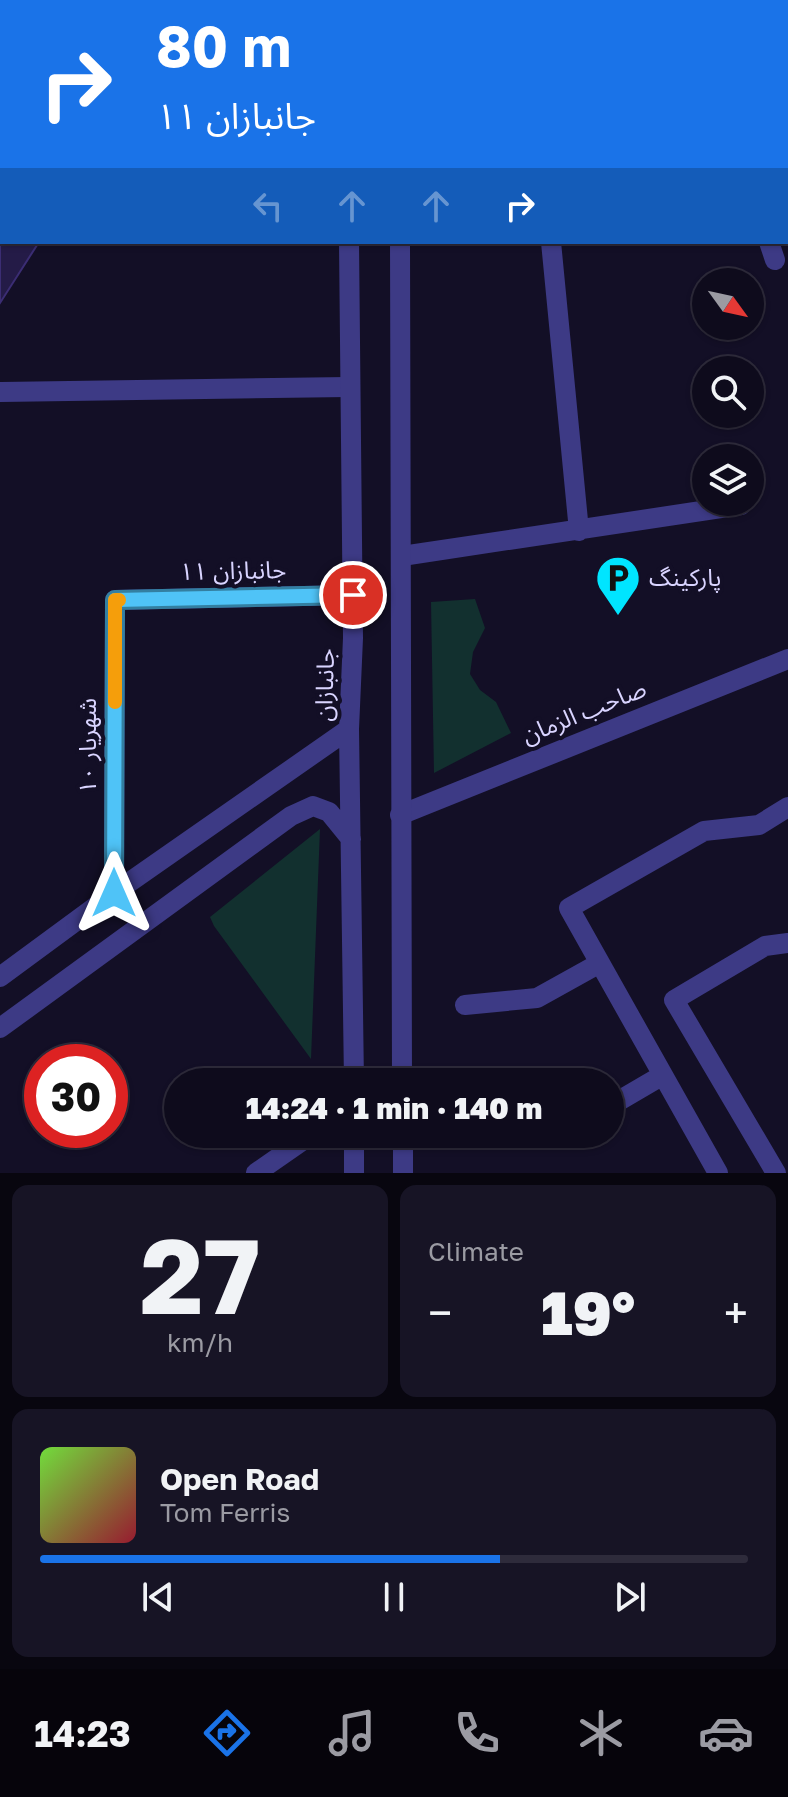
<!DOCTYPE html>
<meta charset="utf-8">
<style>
body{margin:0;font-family:"Golos Text","Noto Sans Arabic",sans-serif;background:#171425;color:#f1f3f6;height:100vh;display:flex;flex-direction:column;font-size:30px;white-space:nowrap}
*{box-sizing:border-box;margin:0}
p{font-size:26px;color:#9b9ba3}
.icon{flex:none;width:44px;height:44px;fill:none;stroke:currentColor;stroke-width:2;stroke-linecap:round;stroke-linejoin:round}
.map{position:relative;height:1173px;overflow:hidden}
.drawer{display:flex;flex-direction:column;gap:12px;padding:12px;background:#08060f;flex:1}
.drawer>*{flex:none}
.guide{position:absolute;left:0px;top:0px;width:788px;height:244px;box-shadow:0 2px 6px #0004,0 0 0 2px #2e2b3b;background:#1a73e8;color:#fff;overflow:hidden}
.needle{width:52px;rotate:123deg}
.controls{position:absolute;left:692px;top:268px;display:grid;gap:16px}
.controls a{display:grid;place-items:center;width:72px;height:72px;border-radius:50%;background:#0e0b1c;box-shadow:0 2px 6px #0004,0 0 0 2px #2e2b3b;font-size:40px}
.speed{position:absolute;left:24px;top:1044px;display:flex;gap:16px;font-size:40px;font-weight:700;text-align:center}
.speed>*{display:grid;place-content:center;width:104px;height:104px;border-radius:50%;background:#0e0b1c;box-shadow:0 2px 6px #0004,0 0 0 2px #2e2b3b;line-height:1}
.speed .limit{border:12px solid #d22;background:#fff;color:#111}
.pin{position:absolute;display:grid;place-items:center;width:68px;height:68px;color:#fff;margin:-34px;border:4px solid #fff;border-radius:50%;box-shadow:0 2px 8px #0007}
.me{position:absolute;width:88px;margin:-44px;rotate:0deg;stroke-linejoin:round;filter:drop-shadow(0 0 6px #0008)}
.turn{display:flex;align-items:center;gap:28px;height:168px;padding:0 24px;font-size:36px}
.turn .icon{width:104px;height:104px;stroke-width:2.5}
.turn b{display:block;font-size:56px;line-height:68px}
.lanes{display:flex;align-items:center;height:76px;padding:0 24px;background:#0003;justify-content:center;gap:40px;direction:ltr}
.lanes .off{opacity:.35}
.big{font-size:60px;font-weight:800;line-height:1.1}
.drawer .tile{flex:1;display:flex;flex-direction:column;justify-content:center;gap:12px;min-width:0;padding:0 28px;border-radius:16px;background:#171425}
.drawer .dial{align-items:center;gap:0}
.dial b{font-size:104px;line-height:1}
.song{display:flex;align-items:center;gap:24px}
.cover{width:96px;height:96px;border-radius:12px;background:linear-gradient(135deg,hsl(100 70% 55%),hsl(350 70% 35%))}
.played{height:8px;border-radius:4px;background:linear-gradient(90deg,#1a73e8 65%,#2e2b3b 65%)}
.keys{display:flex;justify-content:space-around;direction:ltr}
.heat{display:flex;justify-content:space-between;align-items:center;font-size:44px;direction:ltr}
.drawer .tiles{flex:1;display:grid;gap:12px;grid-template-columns:1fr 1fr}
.tile:last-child{grid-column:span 2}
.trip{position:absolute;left:164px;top:1068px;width:460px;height:80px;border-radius:40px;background:#0e0b1c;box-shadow:0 2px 6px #0004,0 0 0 2px #2e2b3b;font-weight:800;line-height:80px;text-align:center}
.dock{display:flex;height:128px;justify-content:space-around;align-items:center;background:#06040b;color:#9b9ba3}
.dock .icon{width:56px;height:56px}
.dock .current{color:#1a73e8}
.dock b{font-size:36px;color:#f1f3f6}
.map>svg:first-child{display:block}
.green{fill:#12302f}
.building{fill:#241b47;stroke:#3b2d73;stroke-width:2}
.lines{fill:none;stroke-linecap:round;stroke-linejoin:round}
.minor{stroke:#3d3a85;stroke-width:20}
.tertiary{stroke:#3d3a85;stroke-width:20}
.route-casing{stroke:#337fa1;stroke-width:20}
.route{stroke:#4fc3f7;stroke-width:14}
.slow{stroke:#f59e0b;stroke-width:14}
.labels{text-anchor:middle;stroke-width:8;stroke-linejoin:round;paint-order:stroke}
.street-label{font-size:24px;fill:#d9d4ff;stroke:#130f26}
.poi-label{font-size:24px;fill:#d9d4ff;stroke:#130f26;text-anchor:start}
</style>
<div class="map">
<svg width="788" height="1173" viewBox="0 0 788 1173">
<rect width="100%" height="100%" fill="#130f26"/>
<!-- green -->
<path class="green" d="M475,599L485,628L473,652L470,674L480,690L496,702L511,733L434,773L431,602Z
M320,829L311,1059L214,926L210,917Z"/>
<!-- building -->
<path class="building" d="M0,242H39L0,303Z"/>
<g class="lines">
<!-- minor -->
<path class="minor" d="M528,0V2
M712,0L713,2
M786,134H788
M551,242L579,531
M769,242L775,260
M1,392L348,387
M402,556L741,505
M400,815L788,659
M114,893L115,600L353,595
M465,1005L537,998L600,963
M610,1106L663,1075
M256,1173L312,1134
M718,1173L569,908L704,831L759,825L788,807
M776,1173L674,1000L765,946L788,943"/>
<!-- tertiary -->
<path class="tertiary" d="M398,0V2
M349,2V0
M349,242L353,638L349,729L354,1082
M400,242L402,1082
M0,977L114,893L349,729
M0,1028L291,816L313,806L329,812L351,839
M403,1134V1173
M354,1173V1134"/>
</g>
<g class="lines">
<!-- route casing -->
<g class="route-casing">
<path id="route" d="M114,893L115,600L353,595"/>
</g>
<!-- route -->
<use href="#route" class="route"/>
<!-- slow -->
<path class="slow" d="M115,702V600H119"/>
</g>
<!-- icons -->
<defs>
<g id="parking-pin" transform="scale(2.3)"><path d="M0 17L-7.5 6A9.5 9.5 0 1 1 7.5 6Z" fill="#00e5ff" stroke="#130f26"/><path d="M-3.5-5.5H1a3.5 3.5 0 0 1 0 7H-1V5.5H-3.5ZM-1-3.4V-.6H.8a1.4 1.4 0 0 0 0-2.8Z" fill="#111"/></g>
</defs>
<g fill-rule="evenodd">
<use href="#parking-pin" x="618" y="578"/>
</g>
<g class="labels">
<!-- street labels -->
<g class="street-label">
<text transform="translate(233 571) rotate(-1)" y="8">۱۱ جانبازان</text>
<text transform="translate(325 685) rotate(-88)" y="8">جانبازان</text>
<text transform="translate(584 712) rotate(-22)" y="8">صاحب الزمان</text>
<text transform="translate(88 746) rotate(-90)" y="8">شهریار ۱۰</text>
</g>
<!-- poi labels -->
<g class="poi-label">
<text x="649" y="586">پارکینگ</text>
</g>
</g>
</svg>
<div class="controls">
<a><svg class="needle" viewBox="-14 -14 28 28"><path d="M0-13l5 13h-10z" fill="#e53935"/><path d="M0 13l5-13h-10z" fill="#9b9ba3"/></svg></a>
<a><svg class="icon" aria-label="search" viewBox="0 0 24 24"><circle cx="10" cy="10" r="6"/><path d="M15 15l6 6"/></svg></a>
<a><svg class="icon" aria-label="layers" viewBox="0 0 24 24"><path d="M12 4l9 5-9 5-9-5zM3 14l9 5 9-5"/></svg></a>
</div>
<div class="speed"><div class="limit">30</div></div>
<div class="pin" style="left:353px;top:595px;background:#d93025"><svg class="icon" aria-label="arrive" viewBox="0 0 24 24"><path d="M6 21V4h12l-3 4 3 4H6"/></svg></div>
<svg class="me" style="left:114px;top:893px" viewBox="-20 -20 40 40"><path d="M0-17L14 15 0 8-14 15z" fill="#4fc3f7" stroke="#fff" stroke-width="4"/></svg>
<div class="trip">14:24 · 1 min · 140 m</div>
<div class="guide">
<div class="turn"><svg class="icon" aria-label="right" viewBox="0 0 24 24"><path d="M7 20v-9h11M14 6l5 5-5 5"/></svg><div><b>80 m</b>۱۱ جانبازان</div></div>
<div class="lanes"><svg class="icon off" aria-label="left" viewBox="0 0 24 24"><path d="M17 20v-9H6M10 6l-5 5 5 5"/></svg><svg class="icon off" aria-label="ahead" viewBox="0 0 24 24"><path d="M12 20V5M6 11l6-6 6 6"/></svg><svg class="icon off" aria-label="ahead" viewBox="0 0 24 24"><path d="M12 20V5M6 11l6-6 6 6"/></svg><svg class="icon" aria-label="right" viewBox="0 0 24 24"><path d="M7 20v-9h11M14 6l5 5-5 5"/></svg></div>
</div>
</div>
<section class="drawer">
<div class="tiles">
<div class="tile dial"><b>27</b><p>km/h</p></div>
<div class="tile"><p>Climate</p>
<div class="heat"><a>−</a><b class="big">19°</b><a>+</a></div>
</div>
<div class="tile">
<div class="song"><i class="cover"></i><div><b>Open Road</b><p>Tom Ferris</p></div></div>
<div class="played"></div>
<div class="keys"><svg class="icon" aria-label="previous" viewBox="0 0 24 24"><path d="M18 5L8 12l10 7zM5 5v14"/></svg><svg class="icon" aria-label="pause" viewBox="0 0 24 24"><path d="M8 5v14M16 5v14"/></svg><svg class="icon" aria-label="next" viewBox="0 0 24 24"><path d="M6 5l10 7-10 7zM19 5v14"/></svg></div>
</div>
</div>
</section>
<nav class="dock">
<b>14:23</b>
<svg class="icon current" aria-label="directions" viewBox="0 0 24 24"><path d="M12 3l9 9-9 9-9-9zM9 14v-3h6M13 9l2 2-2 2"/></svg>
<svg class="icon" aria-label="music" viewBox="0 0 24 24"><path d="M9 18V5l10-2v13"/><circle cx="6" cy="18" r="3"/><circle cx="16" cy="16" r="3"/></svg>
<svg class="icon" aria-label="phone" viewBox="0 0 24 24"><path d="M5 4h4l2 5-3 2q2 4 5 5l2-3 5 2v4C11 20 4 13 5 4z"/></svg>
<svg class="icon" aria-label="climate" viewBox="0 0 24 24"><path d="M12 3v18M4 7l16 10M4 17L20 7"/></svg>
<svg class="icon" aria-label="car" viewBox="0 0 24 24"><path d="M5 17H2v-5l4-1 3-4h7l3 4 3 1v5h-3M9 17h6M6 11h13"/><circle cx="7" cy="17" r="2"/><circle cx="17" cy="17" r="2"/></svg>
</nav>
